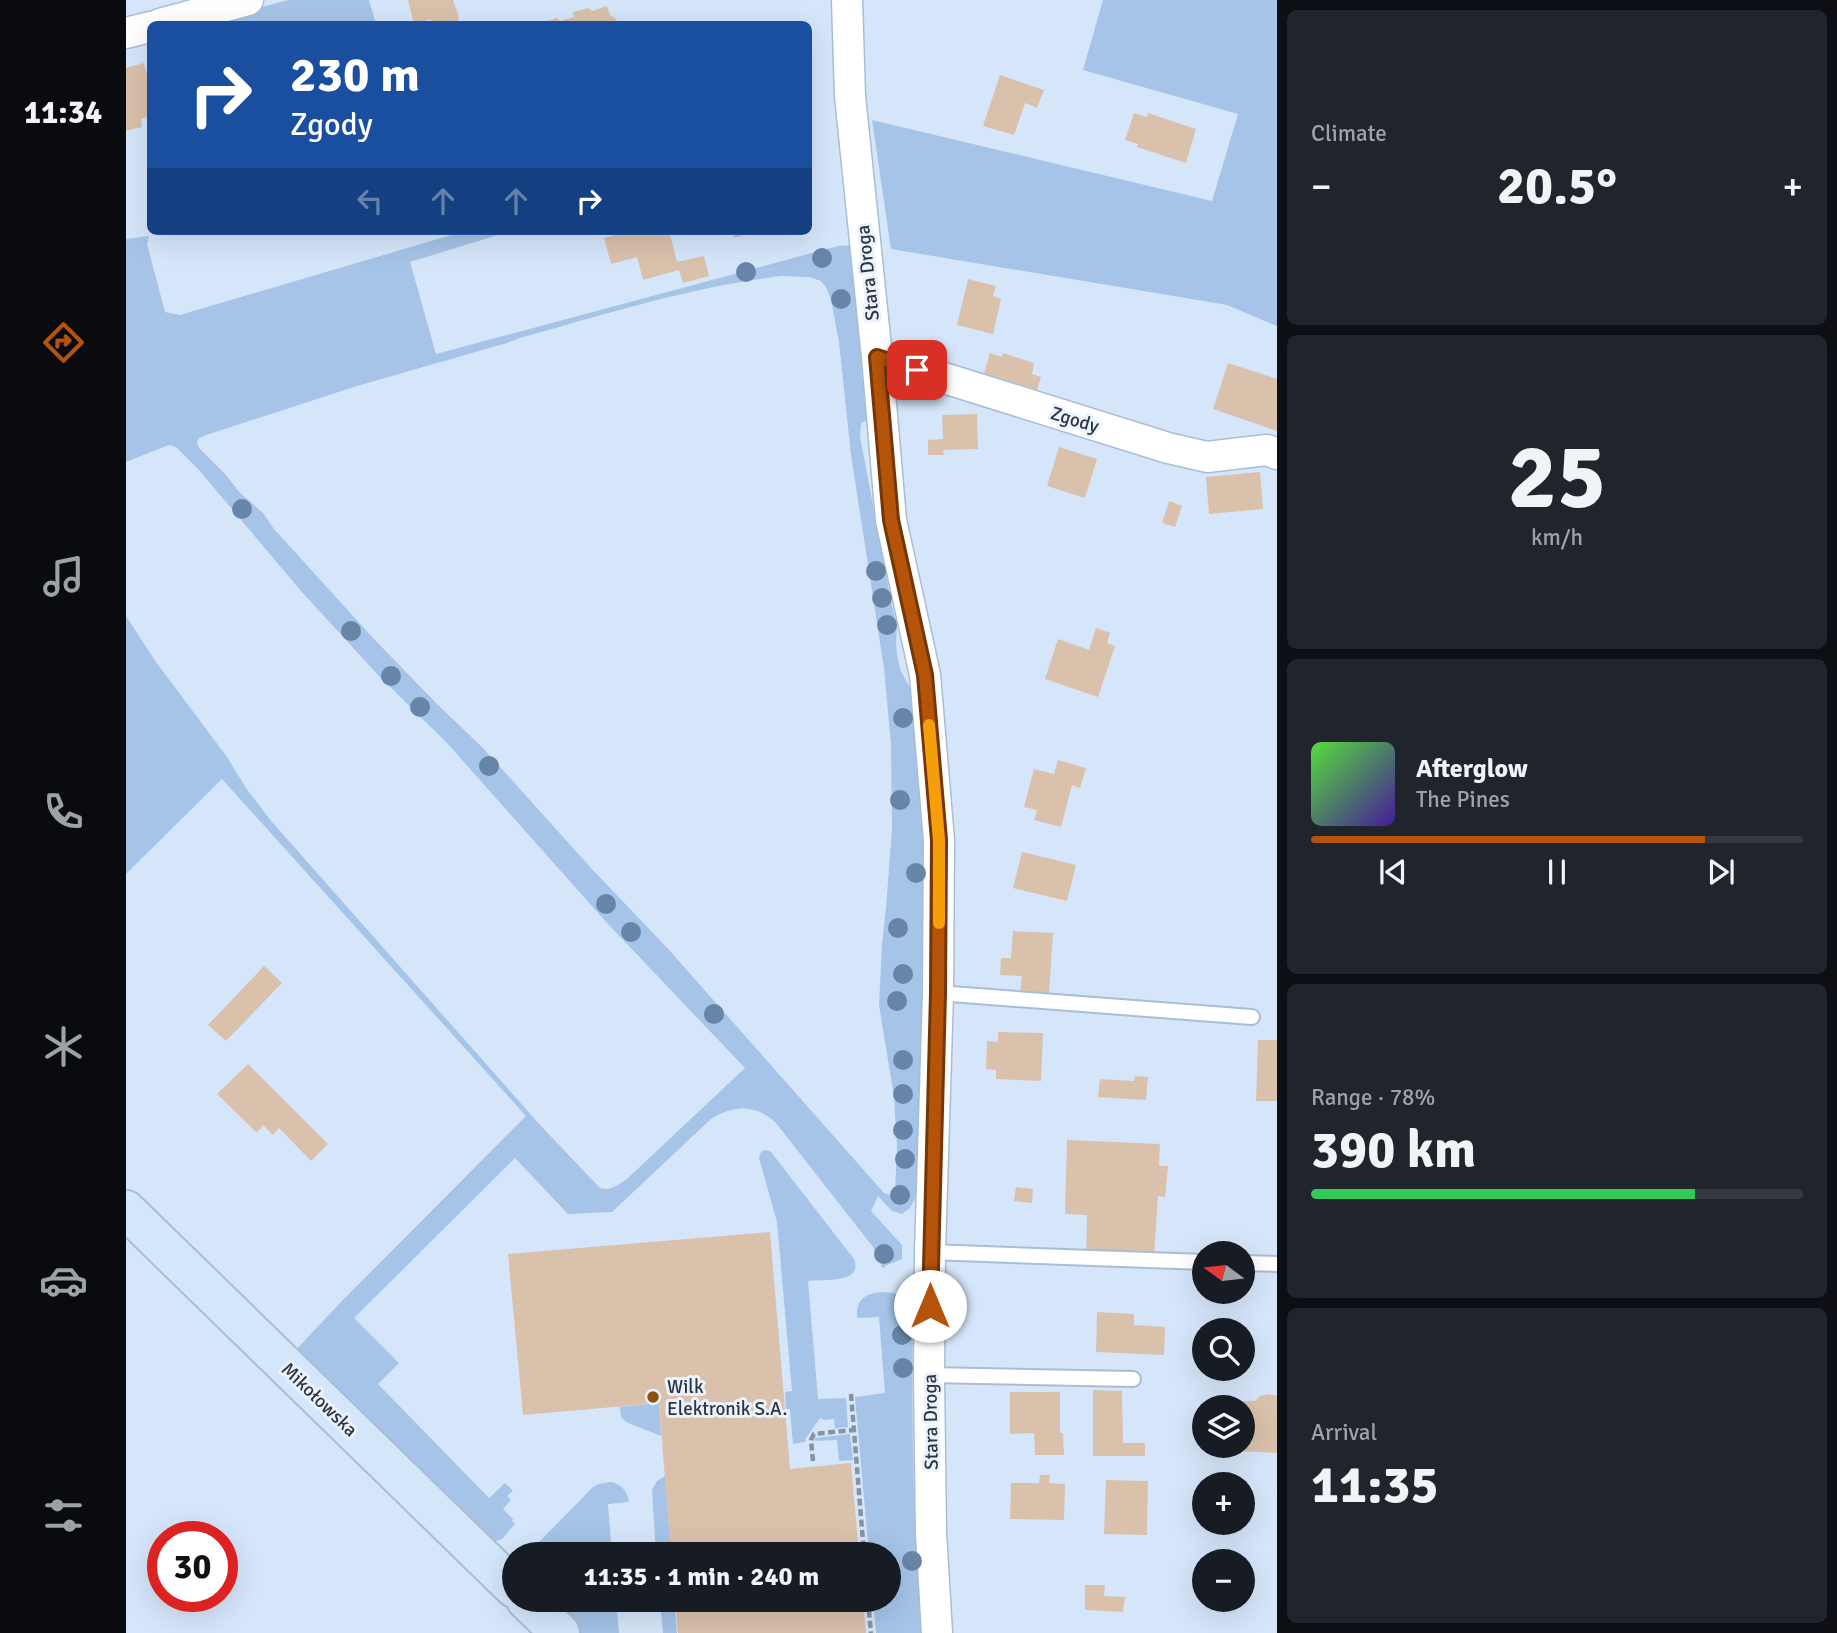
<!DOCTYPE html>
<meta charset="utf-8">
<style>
body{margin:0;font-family:Signika,sans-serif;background:#20242c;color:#f1f3f6;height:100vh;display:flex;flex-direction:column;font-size:26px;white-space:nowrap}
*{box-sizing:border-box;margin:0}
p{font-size:23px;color:#9ea1a6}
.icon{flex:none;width:38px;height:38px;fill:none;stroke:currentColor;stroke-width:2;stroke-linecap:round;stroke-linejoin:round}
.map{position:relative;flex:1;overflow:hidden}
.sheet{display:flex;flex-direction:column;gap:10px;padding:10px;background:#0d0f14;width:560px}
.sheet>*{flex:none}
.banner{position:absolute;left:21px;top:21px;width:665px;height:214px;border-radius:10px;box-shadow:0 7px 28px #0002;background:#1a4fa0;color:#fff;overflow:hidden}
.needle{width:46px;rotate:285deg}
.fabs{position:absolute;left:1066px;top:1241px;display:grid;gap:14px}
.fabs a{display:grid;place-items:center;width:63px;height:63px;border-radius:50%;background:#171b24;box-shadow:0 7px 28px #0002;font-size:35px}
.speed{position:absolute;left:21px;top:1521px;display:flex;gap:14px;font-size:35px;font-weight:700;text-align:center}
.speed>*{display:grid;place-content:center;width:91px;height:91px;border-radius:50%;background:#171b24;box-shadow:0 7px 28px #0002;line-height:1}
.speed .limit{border:10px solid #d22;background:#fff;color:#111}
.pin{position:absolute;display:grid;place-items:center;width:60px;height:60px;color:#fff;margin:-30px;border-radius:14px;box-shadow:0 4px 10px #0006}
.me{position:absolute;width:77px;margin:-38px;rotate:0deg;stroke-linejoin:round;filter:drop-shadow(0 0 5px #0008)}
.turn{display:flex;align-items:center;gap:24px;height:147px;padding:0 28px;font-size:32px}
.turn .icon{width:91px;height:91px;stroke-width:2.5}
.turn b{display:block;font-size:49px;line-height:60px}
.lanes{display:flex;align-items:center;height:66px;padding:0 28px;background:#0003;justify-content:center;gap:35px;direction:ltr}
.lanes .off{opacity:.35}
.big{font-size:52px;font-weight:800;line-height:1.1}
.sheet .widget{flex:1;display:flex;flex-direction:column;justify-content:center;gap:10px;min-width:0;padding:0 24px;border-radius:10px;background:#20242c}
.sheet .dial{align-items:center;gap:0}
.dial b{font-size:91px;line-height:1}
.song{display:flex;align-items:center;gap:21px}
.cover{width:84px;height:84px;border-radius:10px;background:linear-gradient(135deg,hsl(110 70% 55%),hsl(260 70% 35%))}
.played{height:7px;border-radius:4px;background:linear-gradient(90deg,#b45309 80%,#363941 80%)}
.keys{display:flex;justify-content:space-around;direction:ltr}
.heat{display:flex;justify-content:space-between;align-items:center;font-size:38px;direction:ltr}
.charge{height:10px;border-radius:5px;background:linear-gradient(90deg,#34c759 78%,#363941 0)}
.trip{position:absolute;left:376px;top:1542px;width:399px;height:70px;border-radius:35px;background:#171b24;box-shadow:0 7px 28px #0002;font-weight:800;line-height:70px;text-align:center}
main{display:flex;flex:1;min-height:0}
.tabs{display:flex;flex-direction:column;width:126px;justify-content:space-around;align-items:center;background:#090b0e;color:#9ea1a6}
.tabs .icon{width:49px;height:49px}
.tabs .selected{color:#b45309}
.tabs b{font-size:32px;color:#f1f3f6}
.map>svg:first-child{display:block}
.green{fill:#a5c4e8;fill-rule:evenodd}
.building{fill:#dac1ac}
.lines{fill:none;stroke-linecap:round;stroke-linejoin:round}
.lane-casing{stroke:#a9bdd5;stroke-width:18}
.street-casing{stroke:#a9bdd5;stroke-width:33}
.secondary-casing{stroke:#a9bdd5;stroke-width:42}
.path{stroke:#8793a2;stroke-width:4.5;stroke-dasharray:7 3.5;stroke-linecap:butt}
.lane{stroke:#fff;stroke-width:14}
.street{stroke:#fff;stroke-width:30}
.secondary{stroke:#d4e6fa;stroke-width:38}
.tree{fill:#6786a7}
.route-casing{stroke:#753606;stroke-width:18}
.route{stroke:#b45309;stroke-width:12}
.slow{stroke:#f59e0b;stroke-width:12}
.poi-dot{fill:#8c500d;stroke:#eaf3fd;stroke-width:2.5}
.labels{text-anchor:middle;stroke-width:6;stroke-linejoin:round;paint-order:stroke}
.street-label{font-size:19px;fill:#2d353e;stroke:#eaf3fd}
.poi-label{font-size:19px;fill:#2d353e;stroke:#eaf3fd;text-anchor:start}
</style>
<main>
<nav class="tabs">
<b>11:34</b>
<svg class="icon selected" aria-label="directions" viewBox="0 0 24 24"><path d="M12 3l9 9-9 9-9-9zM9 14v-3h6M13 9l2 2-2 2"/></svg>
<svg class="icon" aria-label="music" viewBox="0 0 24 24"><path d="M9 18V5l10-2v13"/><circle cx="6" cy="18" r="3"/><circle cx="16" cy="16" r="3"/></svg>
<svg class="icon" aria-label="phone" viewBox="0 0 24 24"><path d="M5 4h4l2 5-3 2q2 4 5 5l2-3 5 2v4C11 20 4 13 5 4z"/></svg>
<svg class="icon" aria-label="climate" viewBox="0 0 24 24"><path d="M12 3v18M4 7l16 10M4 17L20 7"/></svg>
<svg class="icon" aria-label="car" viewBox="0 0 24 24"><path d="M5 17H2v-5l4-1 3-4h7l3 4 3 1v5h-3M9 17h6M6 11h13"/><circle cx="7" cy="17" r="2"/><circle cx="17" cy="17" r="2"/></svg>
<svg class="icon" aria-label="filters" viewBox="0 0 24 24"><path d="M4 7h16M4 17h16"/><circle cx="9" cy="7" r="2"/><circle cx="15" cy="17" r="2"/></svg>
</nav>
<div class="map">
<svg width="1151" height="1633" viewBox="0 0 1151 1633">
<rect width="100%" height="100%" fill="#d6e6fa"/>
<!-- green -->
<path class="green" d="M162,0H243L250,24H74Z
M977,0H1151V326L1101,305L765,249L746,120L1086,201L1112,114L957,70Z
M339,231H385L284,262L310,354L712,246L727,245L741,420L735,423L734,436L766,606L771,624L770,642L771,655L774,669L784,688L797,756L801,886L791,1195L784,1208L776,1214L766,1211L752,1196L745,1211L776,1245V1259L759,1266V1268L756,1267L747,1247L650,1123C630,1104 607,1105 585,1119L486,1212L442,1214L389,1158L228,1318L273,1363L252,1384L363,1498L379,1483L387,1491L381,1496L385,1500L377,1509L387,1519L386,1521L389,1524L376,1539L367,1542L166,1354L213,1304L400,1116L96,779L0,874V616L30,662L101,757L120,788L146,822L415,1126L474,1188C485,1192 493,1184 502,1178L619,1068L481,923L321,743L252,675L175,591L73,470L50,447L44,445L40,446L0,462V239L23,236L21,244L39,312L54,315ZM655,276L683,277L695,281L700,287L705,300L713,342L725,455L758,668L765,745L766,829L760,908L756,944L753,1005L768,1097L771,1147L769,1192L767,1196L758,1193L544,951L465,868L356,747L311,704L248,639L148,529L137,513L113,492L101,476L73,448L71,442L73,438L80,435L231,386L381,343L394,338C480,314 566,287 655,276Z
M640,1150L645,1152L728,1259C738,1284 697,1279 682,1281L692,1399L720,1398L722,1427L709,1428L708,1419L699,1420L694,1418L680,1438L679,1442L667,1444L664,1409H660L659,1392L666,1391L651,1222L633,1158L635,1152Z
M757,1292C773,1293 781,1295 787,1310C785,1418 787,1526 796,1633H750L747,1600H763V1554H743L729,1397L759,1393L753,1317L731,1318C730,1299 739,1293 757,1292Z
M533,1403L535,1436L500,1422L495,1417L494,1407Z
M724,1434L727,1460L713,1461L711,1440L689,1441V1438Z
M539,1476L545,1554H530L526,1490L531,1481Z
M485,1482C496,1484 501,1491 503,1502L482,1504L486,1554H409L414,1549L417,1551L420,1548L413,1542L467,1487L473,1484Z
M417,1600H490L493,1633H451Z
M534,1600H548L551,1633H537Z"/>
<!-- building -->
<path class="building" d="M282,0H327L333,17L331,24H306L305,19L288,24Z
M481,6L484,15L490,19L492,24H412L431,18L434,21L448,17L447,12L463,8L466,11Z
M18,63L24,87V116L15,119L16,127L0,131V68Z
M874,75L918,90L911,108L899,103L888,135L857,126Z
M1008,113L1021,117L1022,113L1070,129L1060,163L1011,147L1012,144L999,140Z
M503,231H543L551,262L578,256L583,276L557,283L553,270L517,280L511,257L485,264L478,238Z
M606,231H629V232L608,238Z
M842,279L870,286L867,296L875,299L867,334L831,325Z
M864,353L876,357L877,353L908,363L906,374L915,377L911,390L858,373Z
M1102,363L1151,379V431L1087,409Z
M851,414L852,449L817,450L818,455H802V440L817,439L816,415Z
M933,447L971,459L959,498L921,486Z
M1134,472L1137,509L1083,514L1080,477Z
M1043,501L1056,506L1049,527L1036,523Z
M970,628L984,633L981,643L989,646L972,697L919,679L932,639L963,650Z
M932,760L960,768L954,788L946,785L935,827L908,820L911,810L898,807L908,769L928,774Z
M896,852L950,865L941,901L887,888Z
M887,931L927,933L923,994L894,992L896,976L874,975L875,958H885Z
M138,966L156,983L100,1041L82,1025Z
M872,1032L917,1033L915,1081L870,1079V1070L860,1069L861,1041L872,1042Z
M1132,1040H1151V1101H1130Z
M122,1064L202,1144L185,1161L153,1128L147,1135L137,1125L131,1133L91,1094Z
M1009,1076L1022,1077L1020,1100L972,1097L974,1079L1008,1081Z
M941,1140L1034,1144L1033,1166H1042L1039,1197L1032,1196L1028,1257L960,1254L961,1215L939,1214Z
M890,1187L907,1189L906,1203L888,1201Z
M644,1232L664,1469L725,1463L733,1554H545L533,1403L397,1415L382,1254Z
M971,1312L1008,1314V1325L1039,1327L1038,1355L970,1352Z
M967,1390L996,1391L997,1443H1019V1456H967Z
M884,1392H934V1433H937L938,1455H909L908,1433L884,1434Z
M1143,1394L1151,1396V1453L1110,1451V1446H1116V1407H1115V1401H1129L1134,1396Z
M914,1475H924L923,1483L939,1484L938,1520L884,1519L885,1483H913Z
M980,1480L1022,1481L1021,1535L978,1534Z
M959,1585H979L978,1596L999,1597L997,1612L959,1610Z
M549,1600H737L740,1633H552Z"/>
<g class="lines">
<!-- lane casing -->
<g class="lane-casing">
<path id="lane" d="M812,993L1126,1017
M804,1252L1078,1262
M1116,1263L1151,1264
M803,1375L1007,1379"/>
</g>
<!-- street casing -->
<g class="street-casing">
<path id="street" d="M721,0L724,96L751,357L765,520L799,675L813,840L812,993L804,1252L803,1375L805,1532L811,1633
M34,24L122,0
M0,33L24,27
M751,357L1042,448L1081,457L1141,450L1151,454"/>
</g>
<!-- secondary casing -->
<g class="secondary-casing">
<path id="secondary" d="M0,1210L388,1588
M400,1600L434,1633"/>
</g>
<!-- path -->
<path class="path" d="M725,1394L738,1554
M687,1461L685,1440L688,1434L727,1430
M742,1600L745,1633"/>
<!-- lane -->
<use href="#lane" class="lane"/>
<!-- street -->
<use href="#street" class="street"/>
<!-- secondary -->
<use href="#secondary" class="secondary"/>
</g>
<!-- trees -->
<g class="tree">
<circle cx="696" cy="258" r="10"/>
<circle cx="620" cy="272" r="10"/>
<circle cx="715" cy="299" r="10"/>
<circle cx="116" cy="509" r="10"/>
<circle cx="750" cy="571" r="10"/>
<circle cx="756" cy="598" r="10"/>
<circle cx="761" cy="625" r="10"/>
<circle cx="225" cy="631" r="10"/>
<circle cx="265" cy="676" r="10"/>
<circle cx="294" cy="707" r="10"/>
<circle cx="777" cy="718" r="10"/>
<circle cx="363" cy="766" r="10"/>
<circle cx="774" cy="800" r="10"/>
<circle cx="790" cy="873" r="10"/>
<circle cx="480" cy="904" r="10"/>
<circle cx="772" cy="928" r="10"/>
<circle cx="505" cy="932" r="10"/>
<circle cx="777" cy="974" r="10"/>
<circle cx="771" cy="1001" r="10"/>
<circle cx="588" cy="1014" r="10"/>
<circle cx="777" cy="1060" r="10"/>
<circle cx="777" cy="1094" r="10"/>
<circle cx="777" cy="1130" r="10"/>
<circle cx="779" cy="1159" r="10"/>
<circle cx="774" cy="1195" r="10"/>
<circle cx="758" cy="1254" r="10"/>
<circle cx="776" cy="1335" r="10"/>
<circle cx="777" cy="1368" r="10"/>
<circle cx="786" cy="1561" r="10"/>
</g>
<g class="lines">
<!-- route casing -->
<g class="route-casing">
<path id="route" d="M791,370L751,357L765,520L799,675L813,840L812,993L804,1306"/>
</g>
<!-- route -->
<use href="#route" class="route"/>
<!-- slow -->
<path class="slow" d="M803,725L813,840V923"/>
</g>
<!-- markers -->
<circle class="poi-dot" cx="527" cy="1397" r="7"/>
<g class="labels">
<!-- street labels -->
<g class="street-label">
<text transform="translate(741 273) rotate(-96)" y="7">Stara Droga</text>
<text transform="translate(949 419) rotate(17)" y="7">Zgody</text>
<text transform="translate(194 1399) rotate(44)" y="7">Mikołowska</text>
<text transform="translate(804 1422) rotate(-91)" y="7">Stara Droga</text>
</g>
<!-- poi labels -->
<g class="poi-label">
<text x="541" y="1393">Wilk<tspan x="541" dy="22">Elektronik S.A.</tspan></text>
</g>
</g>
</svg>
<div class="fabs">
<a><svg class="needle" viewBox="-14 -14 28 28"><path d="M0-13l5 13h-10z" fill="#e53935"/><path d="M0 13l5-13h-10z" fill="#9ea1a6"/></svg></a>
<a><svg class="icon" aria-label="search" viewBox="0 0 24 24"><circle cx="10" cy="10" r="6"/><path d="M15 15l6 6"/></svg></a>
<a><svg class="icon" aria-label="layers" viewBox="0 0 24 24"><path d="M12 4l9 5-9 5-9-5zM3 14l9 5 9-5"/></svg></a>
<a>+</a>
<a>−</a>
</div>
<div class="speed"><div class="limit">30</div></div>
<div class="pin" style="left:791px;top:370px;background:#d93025"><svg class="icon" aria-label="arrive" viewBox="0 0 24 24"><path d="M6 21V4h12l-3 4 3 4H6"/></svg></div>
<svg class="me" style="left:804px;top:1306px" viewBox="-20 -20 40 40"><circle r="19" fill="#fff"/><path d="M0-13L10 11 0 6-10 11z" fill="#b45309"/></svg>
<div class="trip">11:35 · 1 min · 240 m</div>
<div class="banner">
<div class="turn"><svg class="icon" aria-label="right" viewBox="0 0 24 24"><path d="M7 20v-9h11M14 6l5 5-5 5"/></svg><div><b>230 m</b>Zgody</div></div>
<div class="lanes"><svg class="icon off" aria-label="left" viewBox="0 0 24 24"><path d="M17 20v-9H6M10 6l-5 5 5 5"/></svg><svg class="icon off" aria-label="ahead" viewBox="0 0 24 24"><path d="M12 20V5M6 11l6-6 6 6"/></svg><svg class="icon off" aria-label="ahead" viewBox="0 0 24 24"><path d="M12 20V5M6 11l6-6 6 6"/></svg><svg class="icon" aria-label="right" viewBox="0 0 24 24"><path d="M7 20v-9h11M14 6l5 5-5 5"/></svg></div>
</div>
</div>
<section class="sheet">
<div class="widget"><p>Climate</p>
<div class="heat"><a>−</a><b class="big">20.5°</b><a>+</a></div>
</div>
<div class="widget dial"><b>25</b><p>km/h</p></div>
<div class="widget">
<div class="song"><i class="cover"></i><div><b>Afterglow</b><p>The Pines</p></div></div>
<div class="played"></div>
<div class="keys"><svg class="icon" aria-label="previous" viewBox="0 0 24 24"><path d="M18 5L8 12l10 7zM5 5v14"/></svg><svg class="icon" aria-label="pause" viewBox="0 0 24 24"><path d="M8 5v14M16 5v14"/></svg><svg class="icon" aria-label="next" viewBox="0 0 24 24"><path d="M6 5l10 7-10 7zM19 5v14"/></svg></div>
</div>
<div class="widget"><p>Range · 78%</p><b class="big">390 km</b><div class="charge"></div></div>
<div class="widget"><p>Arrival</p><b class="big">11:35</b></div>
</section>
</main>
